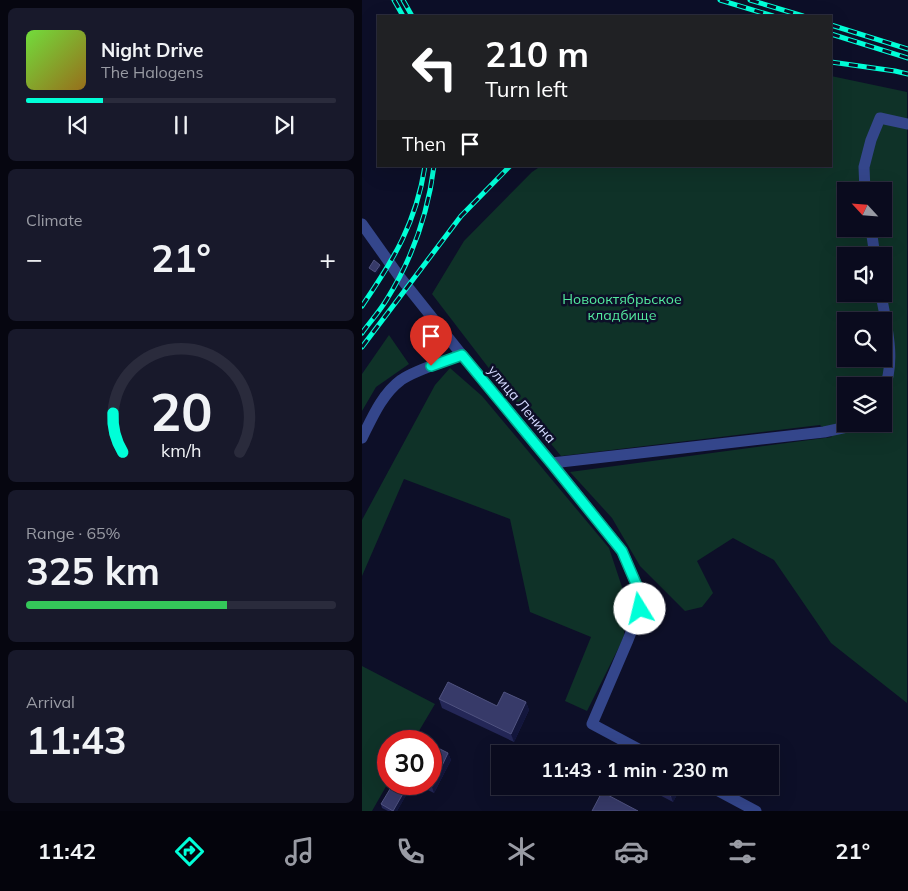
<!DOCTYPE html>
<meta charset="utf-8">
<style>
body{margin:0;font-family:Mulish,sans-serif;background:#18192b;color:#f1f3f6;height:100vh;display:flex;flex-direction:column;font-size:19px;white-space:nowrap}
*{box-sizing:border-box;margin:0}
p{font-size:16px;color:#999ba4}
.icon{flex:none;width:28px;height:28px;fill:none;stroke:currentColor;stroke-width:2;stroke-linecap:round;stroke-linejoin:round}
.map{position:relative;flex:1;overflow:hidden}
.side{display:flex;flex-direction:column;gap:8px;padding:8px;background:#060610;width:362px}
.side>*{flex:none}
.hud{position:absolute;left:15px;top:15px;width:455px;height:152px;border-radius:0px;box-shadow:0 5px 20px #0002,0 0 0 1px #2a2b3c;background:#202124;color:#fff;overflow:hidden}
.needle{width:32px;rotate:296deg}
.tools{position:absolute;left:475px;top:182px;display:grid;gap:10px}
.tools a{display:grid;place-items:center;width:55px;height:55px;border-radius:0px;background:#0a0b1e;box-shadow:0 5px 20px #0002,0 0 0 1px #2a2b3c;font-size:25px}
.speed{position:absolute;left:15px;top:730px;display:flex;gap:10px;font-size:25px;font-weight:700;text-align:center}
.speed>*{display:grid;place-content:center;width:65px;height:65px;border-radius:50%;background:#0a0b1e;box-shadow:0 5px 20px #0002,0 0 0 1px #2a2b3c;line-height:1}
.speed .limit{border:8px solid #d22;background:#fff;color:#111}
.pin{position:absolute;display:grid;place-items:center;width:42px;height:42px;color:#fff;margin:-51px -21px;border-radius:50% 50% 50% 0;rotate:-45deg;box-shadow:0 0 5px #0007}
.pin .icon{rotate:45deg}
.me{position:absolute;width:55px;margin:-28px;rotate:351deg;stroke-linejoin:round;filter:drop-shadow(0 0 4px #0008)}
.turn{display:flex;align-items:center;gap:18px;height:105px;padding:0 25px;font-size:22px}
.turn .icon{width:65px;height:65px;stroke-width:2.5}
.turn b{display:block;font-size:35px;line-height:42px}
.then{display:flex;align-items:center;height:48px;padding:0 25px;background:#0003;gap:10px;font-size:19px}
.big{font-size:38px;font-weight:700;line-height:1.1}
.side .tile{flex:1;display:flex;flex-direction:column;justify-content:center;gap:8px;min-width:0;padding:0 18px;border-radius:8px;background:#18192b}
.side .dial{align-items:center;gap:0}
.dial svg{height:130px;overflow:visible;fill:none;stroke:#2a2b3c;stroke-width:7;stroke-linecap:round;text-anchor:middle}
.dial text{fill:#f1f3f6;stroke:none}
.song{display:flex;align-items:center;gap:15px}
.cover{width:60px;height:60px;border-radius:8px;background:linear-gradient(135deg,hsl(100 70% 55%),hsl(40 70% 35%))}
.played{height:5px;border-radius:2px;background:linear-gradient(90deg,#00ffd8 25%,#2a2b3c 25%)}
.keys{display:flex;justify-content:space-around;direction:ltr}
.heat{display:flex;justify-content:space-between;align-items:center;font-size:28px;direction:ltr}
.charge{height:8px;border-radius:4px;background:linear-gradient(90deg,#34c759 65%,#2a2b3c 0)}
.trip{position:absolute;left:129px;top:745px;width:288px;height:50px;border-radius:0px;background:#0a0b1e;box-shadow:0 5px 20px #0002,0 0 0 1px #2a2b3c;font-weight:700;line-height:50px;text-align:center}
.menu{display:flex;height:80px;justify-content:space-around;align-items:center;background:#04040c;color:#999ba4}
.menu .icon{width:35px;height:35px}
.menu .on{color:#00ffd8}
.menu b{font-size:22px;color:#f1f3f6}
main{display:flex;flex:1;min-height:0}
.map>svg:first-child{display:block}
.green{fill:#0f3228;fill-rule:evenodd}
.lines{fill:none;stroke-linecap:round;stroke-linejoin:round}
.minor{stroke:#34468b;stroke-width:11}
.rail-casing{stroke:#00ffd8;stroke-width:5}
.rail{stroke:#0d0f28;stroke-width:3;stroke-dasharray:9;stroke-linecap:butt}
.wall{fill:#242757}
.shaded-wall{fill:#13163c}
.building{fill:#373a69;stroke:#505380}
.route-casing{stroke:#00a68c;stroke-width:12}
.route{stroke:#00ffd8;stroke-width:9}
.labels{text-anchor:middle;stroke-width:5;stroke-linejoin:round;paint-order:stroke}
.park-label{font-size:14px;fill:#54eb9f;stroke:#0d0f28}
.street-label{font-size:14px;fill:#d4d9ff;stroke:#0d0f28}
</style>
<main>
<section class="side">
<div class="tile">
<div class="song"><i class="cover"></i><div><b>Night Drive</b><p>The Halogens</p></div></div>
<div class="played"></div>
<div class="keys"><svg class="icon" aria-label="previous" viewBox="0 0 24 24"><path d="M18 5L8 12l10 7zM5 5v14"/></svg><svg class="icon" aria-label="pause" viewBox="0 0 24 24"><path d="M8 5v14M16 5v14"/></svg><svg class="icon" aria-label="next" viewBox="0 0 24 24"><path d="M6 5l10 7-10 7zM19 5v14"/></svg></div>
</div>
<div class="tile"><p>Climate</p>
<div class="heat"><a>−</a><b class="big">21°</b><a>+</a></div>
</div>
<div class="tile dial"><svg viewBox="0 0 100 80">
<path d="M14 69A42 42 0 1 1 86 69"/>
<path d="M14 69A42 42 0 0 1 8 45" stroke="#00ffd8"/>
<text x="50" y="56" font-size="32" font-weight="700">20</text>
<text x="50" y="72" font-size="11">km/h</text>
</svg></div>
<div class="tile"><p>Range · 65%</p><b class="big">325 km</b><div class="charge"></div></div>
<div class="tile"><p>Arrival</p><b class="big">11:43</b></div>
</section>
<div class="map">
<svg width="546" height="811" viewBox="0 0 546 811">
<rect width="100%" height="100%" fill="#0d0f28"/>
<!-- green -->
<path class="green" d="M469,76L545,92V703L469,643L412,560L371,538L335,561L351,593L340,607L323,611L278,566L250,518L208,472L470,437L458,425L199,456L129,371L70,294L102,241L170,172L179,166H469ZM484,191H521V229H484ZM484,256H521V294H484ZM484,321H521V359H484ZM484,386H521V424H484Z
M27,335L47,364L14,387L0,411V374Z
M88,368L120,396L247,548L263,596L262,637L225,711L203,701L229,637L168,612L148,519L42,479L0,576V520L73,385Z
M0,666L73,704L51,741H26V783L10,811H0Z"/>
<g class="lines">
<!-- minor -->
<path class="minor" d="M503,191L502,167L509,140L518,118L546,124
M0,224L37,276L100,355L190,463L260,551L275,586L278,609L266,640L230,724L286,754
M509,229L513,256
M519,294C524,324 535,362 521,391
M0,438C10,418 20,394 39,380C57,368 80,363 100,355
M190,463L462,432L499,424
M347,786L394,811"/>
<!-- rail casing -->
<g class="rail-casing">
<path id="rail" d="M32,0L41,16
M41,0L50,16
M358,0L411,16
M388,0L441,16
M469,25L546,49
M469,34L546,58
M469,62L533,71L546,74
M0,306C32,259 54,223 63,166
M0,333C8,322 18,311 25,299C50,259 66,213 72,166
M0,347L99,216L148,166"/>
</g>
<!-- rail -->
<use href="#rail" class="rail"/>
</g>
<!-- wall -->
<path class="wall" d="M77,699L135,706L164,702L167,710L152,742L80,708Z
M86,753L89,760L72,793L62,788L60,784H69Z
M46,785L47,790L35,811H26L20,808L19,804Z
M280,786H315L317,791L311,802Z"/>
<!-- shaded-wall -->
<path class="shaded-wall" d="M18,265L19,267L14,274L13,272Z
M164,702L167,710L152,742L149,734Z
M86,753L89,760L72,793L70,787Z
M46,785L47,790L35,811H31Z
M314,786H315L317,791L311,802L309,796Z"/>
<!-- building -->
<path class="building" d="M12,260L18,265L13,272L7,268Z
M86,682L135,706L142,692L164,702L149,734L77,699Z
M76,748L86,753L70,787L64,784H69V763Z
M31,784H43L46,785L31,811L19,804Z
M290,786H314L309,796Z
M240,792L276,811H230Z"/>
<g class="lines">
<!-- route casing -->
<g class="route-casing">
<path id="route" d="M69,366L100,355L190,464L260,551L275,586L278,609"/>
</g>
<!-- route -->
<use href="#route" class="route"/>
</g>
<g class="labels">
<!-- park labels -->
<g class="park-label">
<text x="260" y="304">Новооктябрьское<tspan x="260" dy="16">кладбище</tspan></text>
</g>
<!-- street labels -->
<g class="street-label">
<text transform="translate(160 404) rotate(50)" y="5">улица Ленина</text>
</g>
</g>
</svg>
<div class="tools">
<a><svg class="needle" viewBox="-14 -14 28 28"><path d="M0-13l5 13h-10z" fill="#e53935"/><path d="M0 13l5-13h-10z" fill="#999ba4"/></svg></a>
<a><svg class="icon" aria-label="sound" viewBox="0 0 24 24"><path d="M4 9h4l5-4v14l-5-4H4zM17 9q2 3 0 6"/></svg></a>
<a><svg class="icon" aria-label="search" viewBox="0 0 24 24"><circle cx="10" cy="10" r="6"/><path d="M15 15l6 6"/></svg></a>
<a><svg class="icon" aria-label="layers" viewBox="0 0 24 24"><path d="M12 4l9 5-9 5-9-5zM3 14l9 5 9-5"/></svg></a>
</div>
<div class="speed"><div class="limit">30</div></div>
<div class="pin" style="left:69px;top:366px;background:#d93025"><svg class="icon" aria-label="arrive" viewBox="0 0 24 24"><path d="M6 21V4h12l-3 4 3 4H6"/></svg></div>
<svg class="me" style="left:278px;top:609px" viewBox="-20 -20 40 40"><circle r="19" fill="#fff"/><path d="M0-13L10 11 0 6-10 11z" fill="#00ffd8"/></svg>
<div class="trip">11:43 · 1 min · 230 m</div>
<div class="hud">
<div class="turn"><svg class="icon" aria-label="left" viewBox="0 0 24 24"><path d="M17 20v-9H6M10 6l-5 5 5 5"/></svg><div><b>210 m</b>Turn left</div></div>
<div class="then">Then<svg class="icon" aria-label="arrive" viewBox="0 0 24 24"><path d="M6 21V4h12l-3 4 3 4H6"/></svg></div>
</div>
</div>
</main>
<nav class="menu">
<b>11:42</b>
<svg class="icon on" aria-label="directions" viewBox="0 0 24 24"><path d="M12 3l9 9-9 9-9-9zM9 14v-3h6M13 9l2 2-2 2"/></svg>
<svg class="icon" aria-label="music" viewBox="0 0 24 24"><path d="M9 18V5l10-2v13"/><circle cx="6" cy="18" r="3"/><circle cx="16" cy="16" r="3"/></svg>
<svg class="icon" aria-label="phone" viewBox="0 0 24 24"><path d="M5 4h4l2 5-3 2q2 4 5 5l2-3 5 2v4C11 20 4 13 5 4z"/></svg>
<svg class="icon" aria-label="climate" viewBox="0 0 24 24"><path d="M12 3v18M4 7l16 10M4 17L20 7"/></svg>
<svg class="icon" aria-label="car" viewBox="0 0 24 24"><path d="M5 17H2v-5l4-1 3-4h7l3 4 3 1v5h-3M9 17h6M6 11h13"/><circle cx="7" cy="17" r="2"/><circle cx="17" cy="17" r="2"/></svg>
<svg class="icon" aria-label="filters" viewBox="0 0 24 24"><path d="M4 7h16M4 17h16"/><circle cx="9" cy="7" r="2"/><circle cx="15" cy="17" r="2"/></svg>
<b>21°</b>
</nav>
